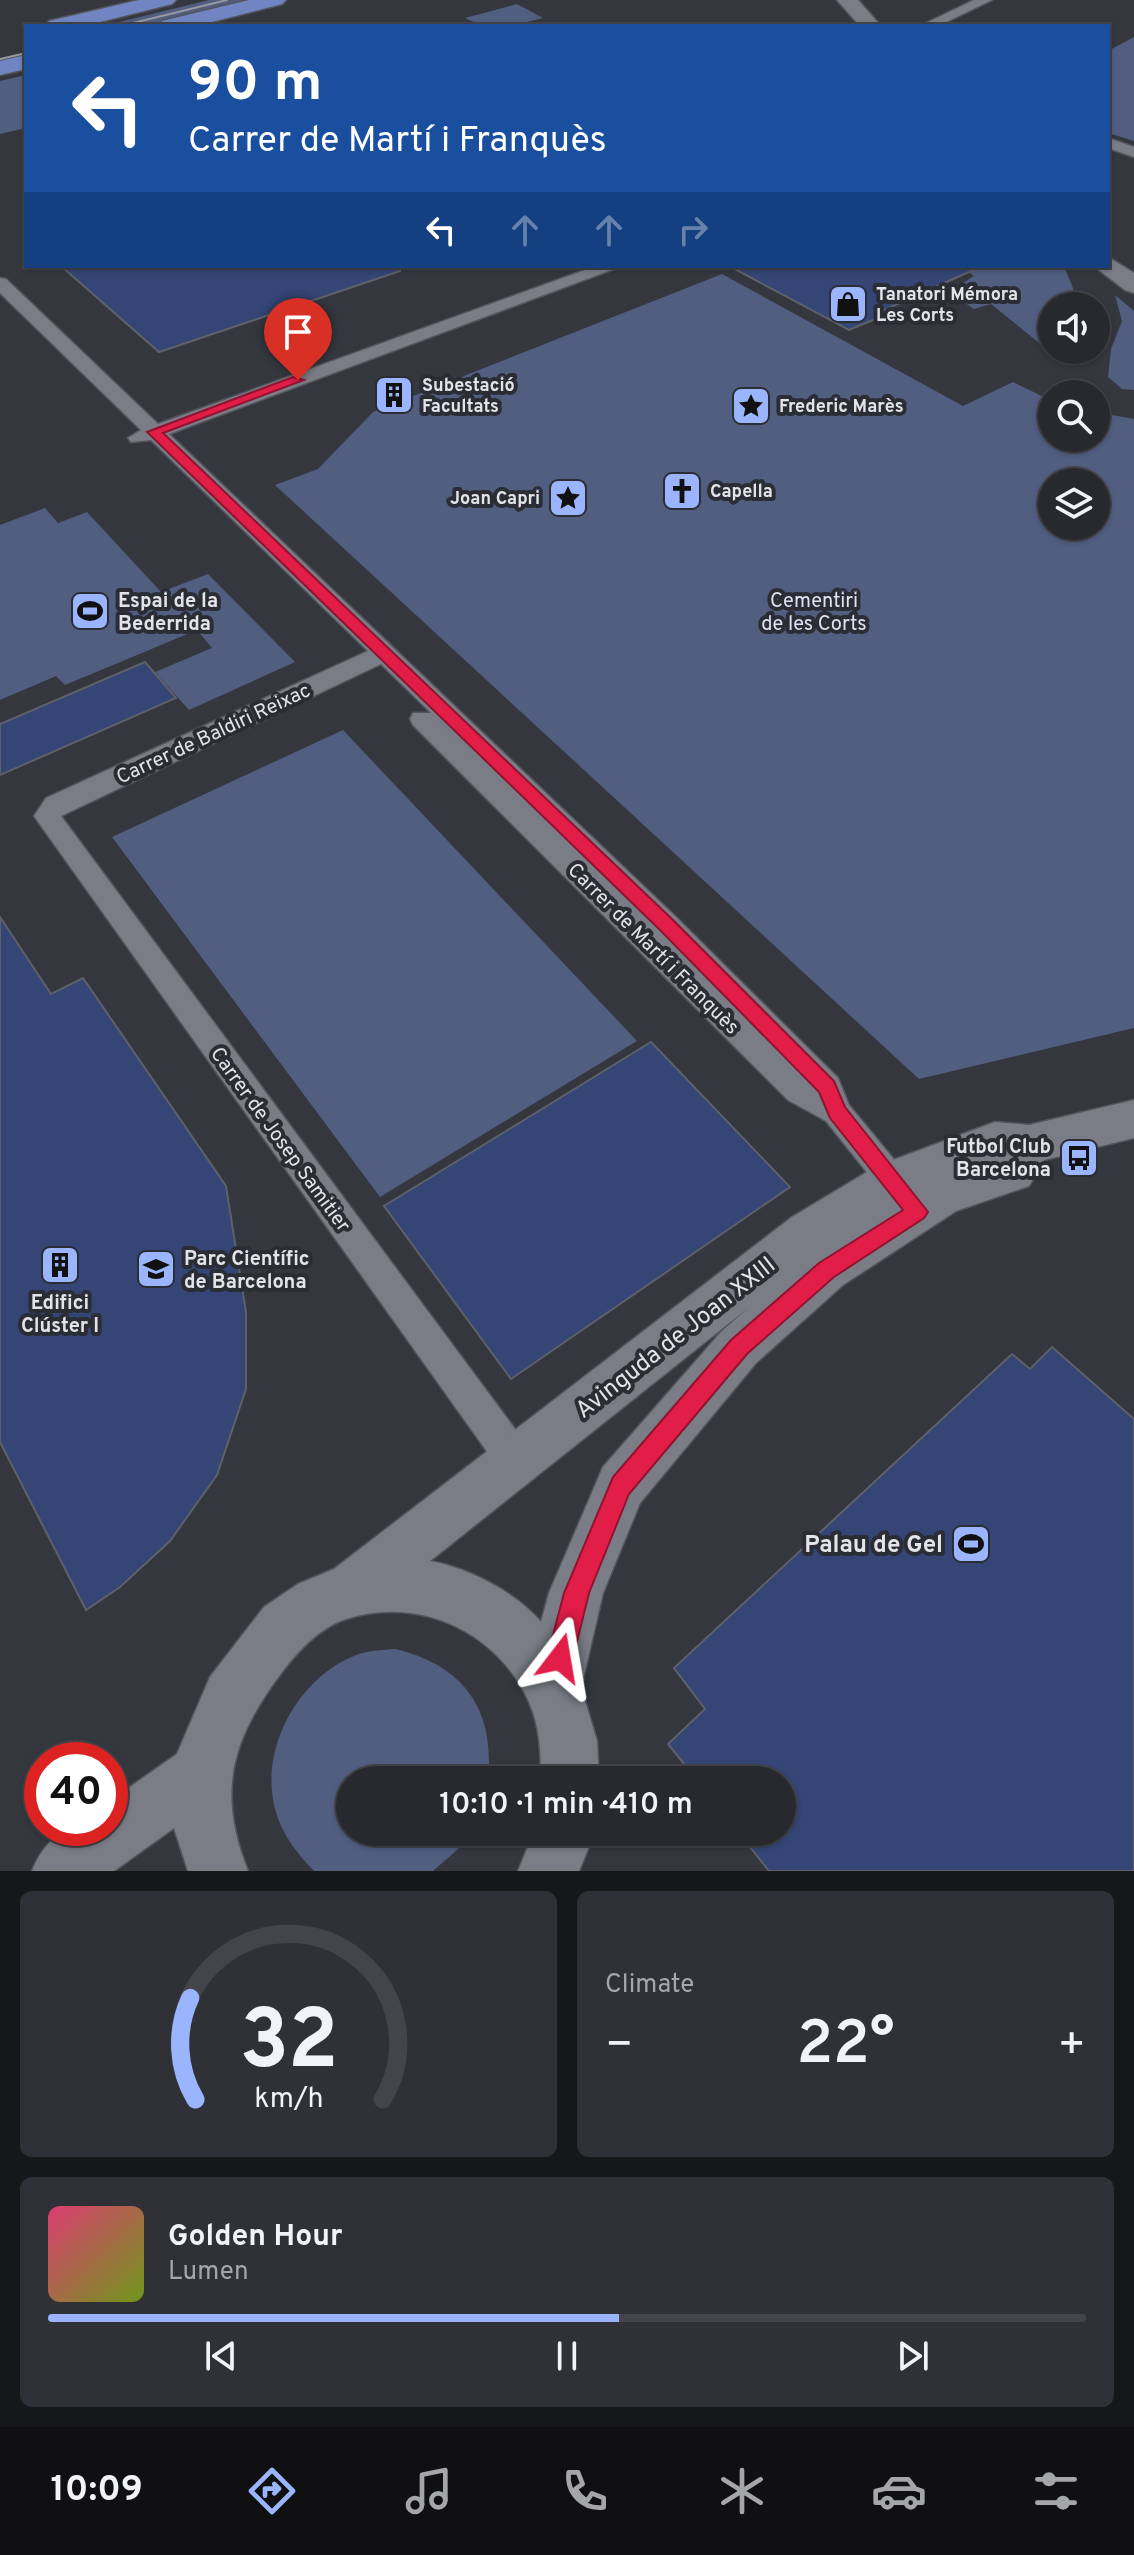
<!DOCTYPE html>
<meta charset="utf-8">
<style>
body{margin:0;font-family:Overpass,sans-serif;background:#2f3136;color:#f1f3f6;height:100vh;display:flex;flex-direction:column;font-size:30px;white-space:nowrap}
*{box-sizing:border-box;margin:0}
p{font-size:26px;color:#a4a6aa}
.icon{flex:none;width:44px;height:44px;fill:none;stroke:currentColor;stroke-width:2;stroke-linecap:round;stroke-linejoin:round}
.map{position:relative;height:1871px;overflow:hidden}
.sheet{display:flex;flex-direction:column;gap:20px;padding:20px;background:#151719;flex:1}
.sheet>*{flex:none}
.guide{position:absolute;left:24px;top:24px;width:1086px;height:244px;border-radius:0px;box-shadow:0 2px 6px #0004,0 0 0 2px #43454a;background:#1a4fa0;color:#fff;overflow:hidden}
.tools{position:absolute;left:1038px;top:292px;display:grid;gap:16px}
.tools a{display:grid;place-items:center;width:72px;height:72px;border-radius:50%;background:#27292e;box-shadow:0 2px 6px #0004,0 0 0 2px #43454a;font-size:40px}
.speed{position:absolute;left:24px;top:1742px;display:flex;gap:16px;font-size:40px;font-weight:700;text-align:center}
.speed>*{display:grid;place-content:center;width:104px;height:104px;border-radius:50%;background:#27292e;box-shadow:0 2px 6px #0004,0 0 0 2px #43454a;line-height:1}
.speed .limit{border:12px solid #d22;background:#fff;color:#111}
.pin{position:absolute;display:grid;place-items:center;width:68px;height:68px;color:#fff;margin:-82px -34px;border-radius:50% 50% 50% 0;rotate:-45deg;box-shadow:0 0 8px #0007}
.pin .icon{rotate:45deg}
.me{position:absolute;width:88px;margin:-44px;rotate:14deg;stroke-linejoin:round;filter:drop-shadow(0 0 6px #0008)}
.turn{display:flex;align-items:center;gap:28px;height:168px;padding:0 32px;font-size:36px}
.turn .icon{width:104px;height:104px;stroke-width:2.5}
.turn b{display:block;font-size:56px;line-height:68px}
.lanes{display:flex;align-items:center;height:76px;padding:0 32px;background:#0003;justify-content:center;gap:40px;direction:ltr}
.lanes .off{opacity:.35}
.big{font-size:60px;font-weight:600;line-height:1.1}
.sheet .tile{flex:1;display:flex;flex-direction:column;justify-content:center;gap:12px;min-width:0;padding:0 28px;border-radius:12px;background:#2f3136}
.sheet .dial{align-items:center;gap:0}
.dial svg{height:208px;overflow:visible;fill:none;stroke:#43454a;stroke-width:7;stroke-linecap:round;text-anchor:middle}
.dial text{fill:#f1f3f6;stroke:none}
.song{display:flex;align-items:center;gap:24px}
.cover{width:96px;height:96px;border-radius:12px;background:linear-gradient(135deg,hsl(340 70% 55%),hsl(80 70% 35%))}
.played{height:8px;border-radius:4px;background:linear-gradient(90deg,#9ab5fd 55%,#43454a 55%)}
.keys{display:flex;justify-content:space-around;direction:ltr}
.heat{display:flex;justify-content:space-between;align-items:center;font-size:44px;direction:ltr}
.sheet .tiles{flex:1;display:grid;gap:20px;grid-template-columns:1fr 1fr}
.tile:last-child{grid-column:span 2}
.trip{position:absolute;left:336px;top:1766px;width:460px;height:80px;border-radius:40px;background:#27292e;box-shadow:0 2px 6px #0004,0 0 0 2px #43454a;font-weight:600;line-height:80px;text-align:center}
.dock{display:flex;height:128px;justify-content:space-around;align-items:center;background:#101012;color:#a4a6aa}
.dock .icon{width:56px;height:56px}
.dock .on{color:#9ab5fd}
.dock b{font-size:36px;color:#f1f3f6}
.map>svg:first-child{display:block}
.green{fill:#515e80;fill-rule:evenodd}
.building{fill:#344576;stroke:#5e6169;stroke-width:2}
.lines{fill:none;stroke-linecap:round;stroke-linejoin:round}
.street-casing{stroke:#53555c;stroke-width:3}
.secondary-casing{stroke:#53555c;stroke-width:3}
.primary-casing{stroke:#53555c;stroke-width:3}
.street{fill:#7a7d86;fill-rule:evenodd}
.secondary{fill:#7a7d86;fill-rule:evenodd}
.primary{fill:#7185c2;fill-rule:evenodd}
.tram{stroke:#97999f;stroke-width:2}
.route{fill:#e11d48;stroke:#92132f;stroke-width:2}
.labels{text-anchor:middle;stroke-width:8;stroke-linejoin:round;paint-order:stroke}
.far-poi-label{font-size:18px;font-weight:bold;fill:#e2e4e9;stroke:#2a2d34;text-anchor:start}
.poi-label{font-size:20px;font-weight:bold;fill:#e2e4e9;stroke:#2a2d34;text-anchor:start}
.park-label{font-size:20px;fill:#dce3f3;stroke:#2a2d34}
.street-label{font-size:20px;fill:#e2e4e9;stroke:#2a2d34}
.near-street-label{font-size:24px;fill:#e2e4e9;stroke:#2a2d34}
.near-poi-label{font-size:24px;font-weight:bold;fill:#e2e4e9;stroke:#2a2d34;text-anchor:end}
</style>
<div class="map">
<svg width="1134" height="1871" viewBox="0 0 1134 1871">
<rect width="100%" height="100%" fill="#34373e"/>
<!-- green -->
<path class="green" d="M209,0H259L154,26H103Z
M517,4L543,18C517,25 491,32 465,18Z
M1134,37V141L1108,133V51Z
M26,75V128L0,134V81Z
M977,266H1064L1075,293L1072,306H1052V350H1061L1059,359L991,304L974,309L949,292L974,276L966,270Z
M722,274L963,406L1013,382L1052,401V438H1096V412L1134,419V1028L919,1079L275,485L318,469L373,412ZM1052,482H1096V526H1052Z
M1115,295L1134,311V390L1122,389L1108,377L1111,349L1122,321Z
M45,508L58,523L87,512L161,592L208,574L295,662L189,710L155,672L212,648L197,630L65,685L56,676L0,700V525Z
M343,730L637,1041L380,1197L112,837Z
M396,1649C464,1666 495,1709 488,1780H350V1832H468L457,1850L433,1871H314C297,1853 282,1835 275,1809C259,1747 300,1675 359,1654C370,1650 384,1650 396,1649Z"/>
<!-- building -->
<path class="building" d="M61,266H399L400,271L159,352Z
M729,266H982L880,312L885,315L849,330Z
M145,662L176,698L0,775V724Z
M0,917L51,994L83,978L226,1186L246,1312V1389L217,1475L170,1541L120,1587L86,1610L0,1442Z
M651,1042L790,1187L511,1379L384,1206Z
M1052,1347L1134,1419V1871H769L738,1832H782V1780H697L668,1744L705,1709L674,1668L1012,1354L1030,1369Z"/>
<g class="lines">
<!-- street casing -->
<g class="street-casing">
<path id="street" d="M974,0H992L938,26H920Z
M1108,138L1134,147V157L1108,148Z
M596,266H622L169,434L677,918L838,1078L849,1105L915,1185L920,1195L915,1205L904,1209L893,1205L826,1121L788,1100L413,725L410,719L413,713H431L676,952L381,664L61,816L529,1448L534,1461L529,1474L516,1479L503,1474L34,816L46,798L368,651L151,440L131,442L128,438L141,430L0,293V278L6,279L158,424Z"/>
</g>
<!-- secondary casing -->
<g class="secondary-casing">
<path id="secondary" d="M837,0H858L881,26H860Z
M1108,257L1134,273V293L1125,290L1099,270L1096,266H1108Z
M1134,1100V1138L1044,1160L1029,1186L956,1211L843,1285L756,1363L640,1503L603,1593L581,1688L597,1741L599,1780H541C541,1754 540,1726 529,1702C498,1632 419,1595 346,1619C321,1627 301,1648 285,1668C233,1736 215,1789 248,1871H188L174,1828L114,1871H32C48,1831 70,1828 110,1828V1801L177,1754L210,1677L264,1607L298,1584L334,1569L792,1217L877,1166L995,1122L1029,1125ZM748,1308L722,1331L603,1467L549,1593L541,1622C515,1592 469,1568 430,1561Z
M534,1832H595L579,1871H518Z"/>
</g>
<!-- primary casing -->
<g class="primary-casing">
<path id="primary" d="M139,0H176L172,4L84,26H46L49,21Z
M249,0H286L282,4L196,26H159L162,21Z
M26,55V69L0,75V61Z"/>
</g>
<!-- street -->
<use href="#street" class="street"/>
<!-- secondary -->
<use href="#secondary" class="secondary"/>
<!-- primary -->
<use href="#primary" class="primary"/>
<!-- tram -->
<path class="tram" d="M121,26L227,0
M0,59L26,53"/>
</g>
<!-- route -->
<path class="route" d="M293,377L304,380L163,433L673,920L834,1081L845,1107L928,1212L924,1218L834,1277L747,1354L629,1494L589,1593L573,1658L569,1667L560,1671L551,1667L547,1658L564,1593L613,1477L731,1340L819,1263L903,1210L830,1118L819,1092L660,930L147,432Z"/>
<!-- icons -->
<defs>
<g id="shop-square" transform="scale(2)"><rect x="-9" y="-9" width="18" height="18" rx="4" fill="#9ab5fd" stroke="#2a2d34"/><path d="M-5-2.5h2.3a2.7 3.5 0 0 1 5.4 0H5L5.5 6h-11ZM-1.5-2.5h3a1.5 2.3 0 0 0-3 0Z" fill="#111"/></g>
<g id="building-square" transform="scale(2)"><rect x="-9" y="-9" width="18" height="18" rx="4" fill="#9ab5fd" stroke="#2a2d34"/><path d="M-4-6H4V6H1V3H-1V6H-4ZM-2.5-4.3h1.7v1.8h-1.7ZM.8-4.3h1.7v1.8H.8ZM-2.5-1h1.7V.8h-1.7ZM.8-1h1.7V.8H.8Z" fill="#111"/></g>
<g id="sight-square" transform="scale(2)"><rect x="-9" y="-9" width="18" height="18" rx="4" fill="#9ab5fd" stroke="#2a2d34"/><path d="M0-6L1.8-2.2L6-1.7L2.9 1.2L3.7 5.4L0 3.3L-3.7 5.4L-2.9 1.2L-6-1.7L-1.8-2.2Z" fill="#111"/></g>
<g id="church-square" transform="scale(2)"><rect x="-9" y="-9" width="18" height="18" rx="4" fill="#9ab5fd" stroke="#2a2d34"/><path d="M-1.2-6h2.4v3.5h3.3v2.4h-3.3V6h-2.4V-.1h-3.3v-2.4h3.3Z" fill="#111"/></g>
<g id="stadium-square" transform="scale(2)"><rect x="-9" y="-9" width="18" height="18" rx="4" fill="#9ab5fd" stroke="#2a2d34"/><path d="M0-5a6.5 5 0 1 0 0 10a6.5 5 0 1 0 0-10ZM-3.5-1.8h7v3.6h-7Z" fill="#111"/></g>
<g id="bus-square" transform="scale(2)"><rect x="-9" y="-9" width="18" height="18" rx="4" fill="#9ab5fd" stroke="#2a2d34"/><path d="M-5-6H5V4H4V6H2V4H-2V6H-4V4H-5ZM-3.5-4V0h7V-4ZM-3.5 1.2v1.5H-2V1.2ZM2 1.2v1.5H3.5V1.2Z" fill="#111"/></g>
<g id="university-square" transform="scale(2)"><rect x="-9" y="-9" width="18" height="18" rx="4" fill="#9ab5fd" stroke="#2a2d34"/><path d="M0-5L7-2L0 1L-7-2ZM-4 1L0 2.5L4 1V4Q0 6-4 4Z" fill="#111"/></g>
</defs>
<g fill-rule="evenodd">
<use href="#shop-square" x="848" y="304"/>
<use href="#building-square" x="394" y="395"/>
<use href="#sight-square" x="751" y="406"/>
<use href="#church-square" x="682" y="491"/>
<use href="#sight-square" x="568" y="498"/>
<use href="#stadium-square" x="90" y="611"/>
<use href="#bus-square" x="1079" y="1158"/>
<use href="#building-square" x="60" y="1265"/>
<use href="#university-square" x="156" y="1269"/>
<use href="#stadium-square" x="971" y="1544"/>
</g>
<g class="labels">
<!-- far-poi labels -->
<g class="far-poi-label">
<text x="876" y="300">Tanatori Mémora<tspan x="876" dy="21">Les Corts</tspan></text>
<text x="422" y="391">Subestació<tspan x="422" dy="21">Facultats</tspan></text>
<text x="779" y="412">Frederic Marès</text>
<text x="710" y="497">Capella</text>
<text x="540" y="504" text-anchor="end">Joan Capri</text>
</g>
<!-- poi labels -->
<g class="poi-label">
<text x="118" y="607">Espai de la<tspan x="118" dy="23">Bederrida</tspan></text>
<text x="1051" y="1153" text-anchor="end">Futbol Club<tspan x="1051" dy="23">Barcelona</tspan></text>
<text x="184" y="1265">Parc Científic<tspan x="184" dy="23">de Barcelona</tspan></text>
<text x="60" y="1309" text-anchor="middle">Edifici<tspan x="60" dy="23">Clúster I</tspan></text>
</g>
<!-- park labels -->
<g class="park-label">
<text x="814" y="607">Cementiri<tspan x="814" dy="23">de les Corts</tspan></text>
</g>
<!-- street labels -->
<g class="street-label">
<text transform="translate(213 733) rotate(-25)" y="7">Carrer de Baldiri Reixac</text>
<text transform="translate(654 948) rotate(45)" y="7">Carrer de Martí i Franquès</text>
<text transform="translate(281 1139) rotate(54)" y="7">Carrer de Josep Samitier</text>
</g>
<!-- near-street labels -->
<g class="near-street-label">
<text transform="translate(675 1337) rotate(-38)" y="8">Avinguda de Joan XXIII</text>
</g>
<!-- near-poi labels -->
<g class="near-poi-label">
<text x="943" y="1552">Palau de Gel</text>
</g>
</g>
</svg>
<div class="tools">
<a><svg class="icon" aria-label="sound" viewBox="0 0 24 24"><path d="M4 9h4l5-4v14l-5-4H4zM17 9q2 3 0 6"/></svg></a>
<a><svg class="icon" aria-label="search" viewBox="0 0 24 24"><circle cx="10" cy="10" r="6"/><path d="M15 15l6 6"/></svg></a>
<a><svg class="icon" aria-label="layers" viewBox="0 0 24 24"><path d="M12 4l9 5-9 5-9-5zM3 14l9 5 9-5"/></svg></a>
</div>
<div class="speed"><div class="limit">40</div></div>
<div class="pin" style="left:298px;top:380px;background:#d93025"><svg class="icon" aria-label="arrive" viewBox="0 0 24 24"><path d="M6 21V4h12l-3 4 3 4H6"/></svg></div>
<svg class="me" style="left:560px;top:1658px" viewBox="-20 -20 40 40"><path d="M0-17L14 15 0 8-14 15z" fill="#e11d48" stroke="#fff" stroke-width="4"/></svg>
<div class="trip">10:10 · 1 min · 410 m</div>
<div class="guide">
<div class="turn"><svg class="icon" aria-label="left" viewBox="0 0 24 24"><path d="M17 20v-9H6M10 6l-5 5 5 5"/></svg><div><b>90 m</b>Carrer de Martí i Franquès</div></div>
<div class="lanes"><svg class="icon" aria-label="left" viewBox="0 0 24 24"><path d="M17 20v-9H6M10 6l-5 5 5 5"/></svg><svg class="icon off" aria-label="ahead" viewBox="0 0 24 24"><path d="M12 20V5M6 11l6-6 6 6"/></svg><svg class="icon off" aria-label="ahead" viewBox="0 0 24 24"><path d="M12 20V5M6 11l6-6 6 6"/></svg><svg class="icon off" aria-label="right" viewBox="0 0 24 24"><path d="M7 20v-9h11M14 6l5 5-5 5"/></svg></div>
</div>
</div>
<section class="sheet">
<div class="tiles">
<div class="tile dial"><svg viewBox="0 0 100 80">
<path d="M14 69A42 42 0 1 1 86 69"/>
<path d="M14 69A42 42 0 0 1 12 30" stroke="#9ab5fd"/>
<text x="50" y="56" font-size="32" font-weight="700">32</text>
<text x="50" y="72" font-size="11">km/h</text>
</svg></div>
<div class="tile"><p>Climate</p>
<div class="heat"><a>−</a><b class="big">22°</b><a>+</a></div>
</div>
<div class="tile">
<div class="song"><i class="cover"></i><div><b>Golden Hour</b><p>Lumen</p></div></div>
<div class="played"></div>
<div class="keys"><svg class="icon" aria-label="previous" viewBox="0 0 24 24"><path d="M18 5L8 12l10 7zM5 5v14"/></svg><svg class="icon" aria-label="pause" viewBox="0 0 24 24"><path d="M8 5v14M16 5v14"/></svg><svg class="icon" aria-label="next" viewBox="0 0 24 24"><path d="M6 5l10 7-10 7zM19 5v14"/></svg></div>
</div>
</div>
</section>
<nav class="dock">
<b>10:09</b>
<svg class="icon on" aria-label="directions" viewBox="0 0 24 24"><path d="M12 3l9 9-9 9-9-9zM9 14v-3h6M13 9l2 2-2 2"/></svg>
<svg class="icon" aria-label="music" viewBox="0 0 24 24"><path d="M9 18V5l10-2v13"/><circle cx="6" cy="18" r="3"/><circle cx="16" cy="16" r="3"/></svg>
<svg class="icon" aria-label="phone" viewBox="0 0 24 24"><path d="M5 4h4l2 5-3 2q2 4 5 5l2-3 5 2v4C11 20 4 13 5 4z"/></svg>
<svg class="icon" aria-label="climate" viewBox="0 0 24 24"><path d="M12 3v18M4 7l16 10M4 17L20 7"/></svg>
<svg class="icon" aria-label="car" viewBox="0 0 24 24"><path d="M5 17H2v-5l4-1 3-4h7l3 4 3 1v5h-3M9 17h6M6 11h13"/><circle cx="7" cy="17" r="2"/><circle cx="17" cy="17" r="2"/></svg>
<svg class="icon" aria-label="filters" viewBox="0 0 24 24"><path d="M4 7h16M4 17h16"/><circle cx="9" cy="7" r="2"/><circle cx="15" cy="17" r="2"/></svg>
</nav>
